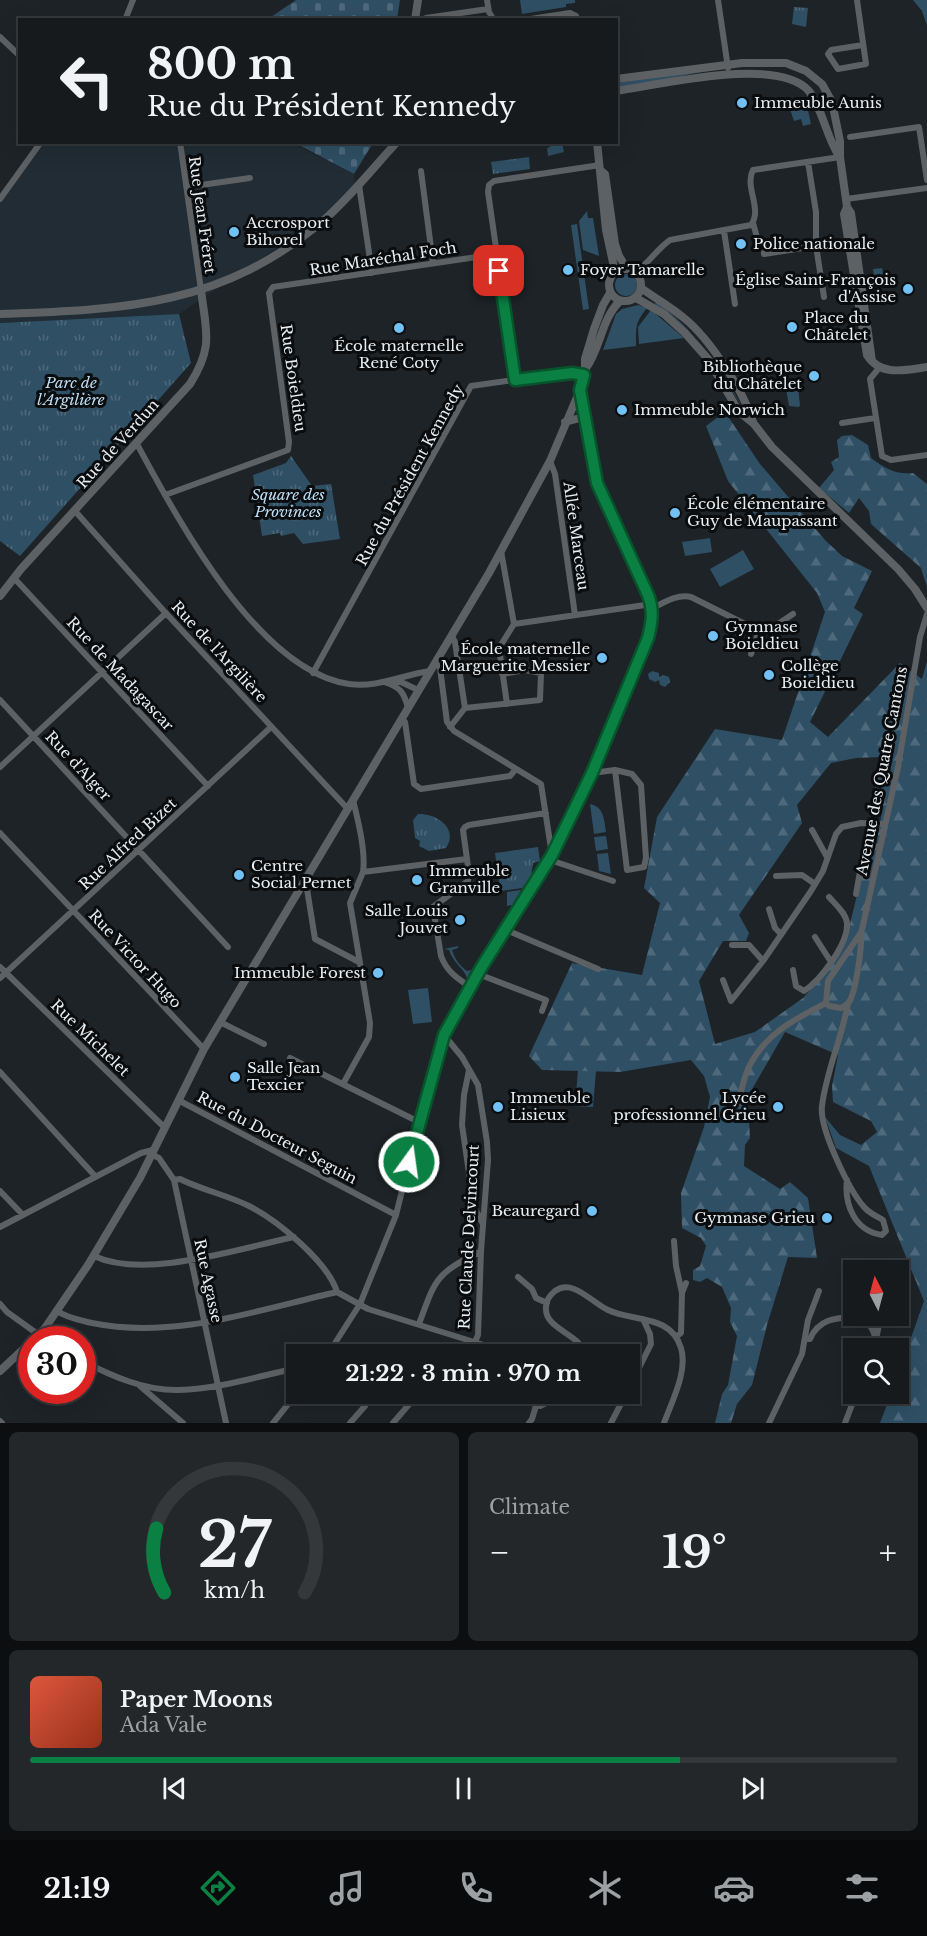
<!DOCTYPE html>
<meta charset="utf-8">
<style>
body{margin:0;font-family:"Libre Baskerville",serif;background:#23272a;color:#f1f3f6;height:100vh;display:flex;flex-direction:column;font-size:22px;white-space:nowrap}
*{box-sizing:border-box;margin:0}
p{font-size:20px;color:#9ea1a4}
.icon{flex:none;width:33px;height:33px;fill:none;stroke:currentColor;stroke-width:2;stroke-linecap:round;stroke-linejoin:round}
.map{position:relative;height:1423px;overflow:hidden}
.details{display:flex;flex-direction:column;gap:9px;padding:9px;background:#0c0e10;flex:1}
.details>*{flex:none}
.hud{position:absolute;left:18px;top:18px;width:600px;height:126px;border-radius:0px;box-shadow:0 6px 24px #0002,0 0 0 2px #35383b;background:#161a1d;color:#f1f3f6;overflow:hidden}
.needle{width:39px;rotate:354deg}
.fabs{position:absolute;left:843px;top:1260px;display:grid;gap:12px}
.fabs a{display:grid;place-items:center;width:66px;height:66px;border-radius:0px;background:#161a1d;box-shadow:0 6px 24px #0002,0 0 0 2px #35383b;font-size:30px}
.speed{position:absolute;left:18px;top:1326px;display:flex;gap:12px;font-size:30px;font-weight:700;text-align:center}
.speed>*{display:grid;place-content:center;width:78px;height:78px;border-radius:50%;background:#161a1d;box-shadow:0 6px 24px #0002,0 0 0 2px #35383b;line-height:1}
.speed .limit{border:9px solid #d22;background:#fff;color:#111}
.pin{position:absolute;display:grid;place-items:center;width:51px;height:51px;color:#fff;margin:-26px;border-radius:12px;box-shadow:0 3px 9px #0006}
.me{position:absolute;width:66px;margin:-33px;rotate:14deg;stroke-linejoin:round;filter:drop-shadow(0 0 4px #0008)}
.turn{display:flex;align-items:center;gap:21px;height:126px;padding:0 30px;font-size:27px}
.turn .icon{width:78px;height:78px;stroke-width:2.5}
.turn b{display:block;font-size:42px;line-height:51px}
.big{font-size:45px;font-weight:800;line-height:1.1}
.details .card{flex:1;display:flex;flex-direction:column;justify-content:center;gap:9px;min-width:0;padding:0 21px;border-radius:9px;background:#23272a}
.details .dial{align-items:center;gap:0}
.dial svg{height:156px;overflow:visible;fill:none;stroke:#35383b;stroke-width:7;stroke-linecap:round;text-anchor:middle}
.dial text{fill:#f1f3f6;stroke:none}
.song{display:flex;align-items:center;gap:18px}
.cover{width:72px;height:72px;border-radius:9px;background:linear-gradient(135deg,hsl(10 70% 55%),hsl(10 70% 35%))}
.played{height:6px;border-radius:3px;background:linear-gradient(90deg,#0b8043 75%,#35383b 75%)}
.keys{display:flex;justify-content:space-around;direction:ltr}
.heat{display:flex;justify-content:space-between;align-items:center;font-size:33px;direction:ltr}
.details .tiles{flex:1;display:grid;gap:9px;grid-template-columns:1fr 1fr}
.card:last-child{grid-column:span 2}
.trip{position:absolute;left:286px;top:1344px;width:354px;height:60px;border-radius:0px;background:#161a1d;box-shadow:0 6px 24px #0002,0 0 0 2px #35383b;font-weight:800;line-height:60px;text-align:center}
.menu{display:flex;height:96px;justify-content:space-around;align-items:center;background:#090a0c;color:#9ea1a4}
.menu .icon{width:42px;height:42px}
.menu .active{color:#0b8043}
.menu b{font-size:27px;color:#f1f3f6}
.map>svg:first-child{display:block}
.built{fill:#212c34}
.green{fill:#2f4f64}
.forest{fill:url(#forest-firs);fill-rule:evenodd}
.cemetery{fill:url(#cemetery-stones)}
.park{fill:url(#park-tufts)}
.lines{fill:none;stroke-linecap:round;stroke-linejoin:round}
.minor{stroke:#5e6163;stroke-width:6}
.tertiary{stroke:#5e6163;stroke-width:8}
.route-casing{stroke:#07532c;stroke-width:15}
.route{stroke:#0b8043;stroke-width:10}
.poi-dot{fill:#72c1f5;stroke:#0a0c0e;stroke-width:2}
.labels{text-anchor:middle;stroke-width:6;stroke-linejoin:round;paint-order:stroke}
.poi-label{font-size:15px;fill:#eaeef1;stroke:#0a0c0e;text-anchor:start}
.street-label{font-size:15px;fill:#eaeef1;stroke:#0a0c0e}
.park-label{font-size:15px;font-style:italic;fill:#bfdff6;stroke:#0a0c0e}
</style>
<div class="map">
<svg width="927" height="1423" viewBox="0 0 927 1423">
<defs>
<pattern id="forest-firs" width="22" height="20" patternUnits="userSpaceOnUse" patternTransform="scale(1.5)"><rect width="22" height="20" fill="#2f4f64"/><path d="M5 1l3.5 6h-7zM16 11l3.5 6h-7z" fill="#4d697b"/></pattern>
<pattern id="cemetery-stones" width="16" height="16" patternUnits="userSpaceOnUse" patternTransform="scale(1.5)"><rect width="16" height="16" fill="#2f4f64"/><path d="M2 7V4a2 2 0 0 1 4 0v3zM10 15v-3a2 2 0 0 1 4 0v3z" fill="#4d697b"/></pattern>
<pattern id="park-tufts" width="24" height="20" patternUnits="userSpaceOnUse" patternTransform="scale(1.5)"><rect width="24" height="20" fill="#2f4f64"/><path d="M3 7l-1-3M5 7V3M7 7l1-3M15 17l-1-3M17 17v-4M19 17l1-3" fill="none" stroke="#4d697b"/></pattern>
</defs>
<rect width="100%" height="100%" fill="#1d2327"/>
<!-- built -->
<path class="built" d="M43,142L292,143L354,174L356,195L179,314L0,323V199Z"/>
<!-- green -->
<path class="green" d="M520,0H575V3L566,4V7L522,14Z
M709,70L661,81L617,88L616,83Z
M549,143H562L564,152L548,156L547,148L550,147Z
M587,211L588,218H593L599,256L583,250L579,221Z
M577,224L589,309L583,310L571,225Z
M882,268L885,284L875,285L873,269Z
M615 285a11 11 0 1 1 22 0a11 11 0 1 1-22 0Z
M656,302C696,330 719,368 744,409L694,336L671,315L655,304Z
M638,305L647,308C635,323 636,327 636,346L603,350L616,314L622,309Z
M651,310L684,338L639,344L638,327Z
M796,386L798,387L800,405L799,407L789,406L786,389Z
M710,538L712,552L685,556L682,542Z
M743,550L754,569L720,587L710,569Z
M590,804C604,807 604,819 606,832L594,834Z
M606,836L608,849L596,851L594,837Z
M608,853L611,874L599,871L597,854Z
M521,890L512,905L507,906V892Z
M458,946V948L452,950C455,959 459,965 467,971L471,970L467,978C464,968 453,963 449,950L444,949Z
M428,988L432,1022L413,1024L408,990Z
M578,1070L596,1071L593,1107L575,1106Z"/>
<!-- forest -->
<path class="forest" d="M913,0H927V25L922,11Z
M725,412L760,464L825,540L842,556L872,571L854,608L863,614L810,722L828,737L900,663L922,679L927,661V1423H880L891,1394H898L899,1372L924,1301L869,1166L836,1148L825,1117L840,1135L861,1145L877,1132L871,1121L833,1102L832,1086L838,1055L785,1032L751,1091L745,1095L744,1104L748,1106L750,1138L745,1145L744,1166L780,1189L790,1182L808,1198L817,1258L788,1257L767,1325L752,1385L737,1404L731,1423H715L722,1394L728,1385L737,1336L730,1322L731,1308L722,1287L707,1278L700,1282L693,1280V1270L700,1266L706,1246L701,1238L682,1228L681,1193L704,1127L710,1097L704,1076L691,1060L620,1072L542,1070L529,1056L572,963L642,975L660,903L644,888L657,817L715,729L782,740L825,612L817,593L728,481L706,426ZM881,757C876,774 870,796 882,811L875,851L867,854L848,932L831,966L803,998L755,1032L715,1044L699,981L723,941H746L749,933L739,915L802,823L797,805L831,763L856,758Z
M852,435L868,445L871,458C885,468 895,475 913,473L927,484V587L921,568L871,524L869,511L859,498L849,513L819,488L834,470L831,462L839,457L837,440L842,436Z"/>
<!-- cemetery -->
<path class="cemetery" d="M296,0H400L397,19H268Z
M295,143H373L354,174Z"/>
<!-- park -->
<path class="park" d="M794,7L808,8L806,27L792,24Z
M807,106L811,124L803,126L801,119L794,121L790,109Z
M529,157L530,169L493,174L491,162Z
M179,314L191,363L20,556L0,541V323Z
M291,456L312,486L331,484L340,539L303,544L294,533L281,536L280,533L262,536L253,475L286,463Z
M652,671L659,673V677L663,675L669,677L670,682L665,687L660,685L659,680L655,682L649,679L648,674Z
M418,814C437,813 459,829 446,848L429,851L419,846L420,841L415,838L413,820Z
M538,847L540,861L533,863L531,876L522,888L500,891L495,853Z"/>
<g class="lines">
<!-- minor -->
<path class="minor" d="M487,0L489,12L494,20
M718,0L728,68
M857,0L866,64L838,69L828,54L831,50L863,45
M426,18L488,9
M125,20L133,0
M524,20L570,13L576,16L578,20
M0,37L20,56
M850,137L919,127L927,180
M180,142L201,290
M808,162L816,212V246L824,297
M421,171L433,263
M359,185L372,273
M187,187L250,178
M0,199L41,142
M846,199L927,188
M753,223L758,241H763L764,254L816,246
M724,231L735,304
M635,273C649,263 657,249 670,240L751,225C763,209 744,187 753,170L840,157
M879,368L870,379L882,456L891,460L927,455
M515,380L488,192L489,185L494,181L600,165
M842,423L875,418
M137,444C177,518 258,671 349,684C377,688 402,675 430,671
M550,461L555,474L575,615
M165,495L288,450L289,442L269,293L273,287L497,254
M75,511L163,610L347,808
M501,551L514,624L499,648L507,704
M14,578L208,786
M653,608C665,602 677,594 691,597L759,631L775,626L793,614
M514,624L652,604
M452,636L455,642L465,708
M751,654L759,631
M435,662L440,668L447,722L454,731L541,784L552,855
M313,673L471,386L564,373L584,375
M384,682C400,687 404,692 408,708
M393,682H401L418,690
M0,700L228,947
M402,719L405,722L414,784L421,789L510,776L516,769
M450,727L465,708L540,700L541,673L525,670L502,674
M0,767L166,613
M592,773L615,770L627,870L644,867L646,858L641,785L632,774L615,770
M353,800C358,820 366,852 363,872
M812,830L827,857
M0,833L204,1049
M550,860L613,881
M776,876L802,875L815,884
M302,885L307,889L315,939L359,962
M856,894L863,855L867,849L880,846
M769,909L775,928L781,934
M506,930L598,969
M815,937L831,962
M732,945H749L763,961
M0,967L164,1127
M793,970L796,986L804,991C820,981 848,944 847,924C847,914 835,904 829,897
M478,974L546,1000L542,1011
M0,978L271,727
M723,980L731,1001L763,961L811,891L823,871L836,834L842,827L861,823L885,824
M470,987C457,978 447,972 441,956L433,907L468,881L469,874L463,830L465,827L469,825L546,813
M826,1003L829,1006L841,1008C843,1007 848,1003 849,1002C856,992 862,946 861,934L898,767L920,637L927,614
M826,1003L828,981L860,934
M220,1022L264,1044
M444,1035L462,1057L478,1085L487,1142L488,1160L481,1251L478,1335L475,1342
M290,1058L419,1122
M469,1070L464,1095L462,1125L474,1207L483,1224
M0,1072L95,1176
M343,1084L369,1037L370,1023L350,903L363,872L467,859
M178,1100L396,1215
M738,1103C742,1090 744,1074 751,1063C768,1032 797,1018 826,1003
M151,1154L159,1158L174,1180L226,1423
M174,1180L180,1179C202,1190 227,1195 249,1206C277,1220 328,1262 337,1292L368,1309L487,1346L502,1354
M847,1180C844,1205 855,1231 882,1235L886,1231L883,1220C876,1216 869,1213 864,1207C849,1190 819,1128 822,1106C826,1072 842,1038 848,1003
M0,1191L23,1215
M0,1227L141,1153L153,1150
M674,1241L676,1266L682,1293
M94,1256C145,1280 241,1248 294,1237
M518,1277L532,1289L536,1298L547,1303
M0,1304L7,1312L46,1340
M57,1311C67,1318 80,1320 92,1323C174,1340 257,1310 337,1292
M860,1316C869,1320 873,1329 876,1339
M419,1324C436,1277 436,1274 481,1251
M676,1337L681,1333L682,1293L686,1283
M805,1339H810C819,1318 837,1318 858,1316
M874,1348L881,1316
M328,1354L360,1304L396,1215L419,1122L444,1035L481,968L552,855L592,773L648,638L652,620V604L597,483L580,390
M584,1354C581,1333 544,1330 546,1307C546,1301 550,1295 555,1291C573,1278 592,1303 608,1310C633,1322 671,1314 681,1348C688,1371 672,1401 664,1423
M82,1361C112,1376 145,1391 179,1390C218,1389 259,1376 297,1368
M140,1386L183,1423
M630,1386L651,1344L650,1334L643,1319
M522,1394L528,1402L540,1406L552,1400L558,1394
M0,1421L2,1423
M273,1423L297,1393
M350,1423L365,1406L368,1394
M393,1423L418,1394
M529,1423L532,1419L536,1406
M611,1423L626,1394
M769,1423L802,1354L808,1320L819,1291
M845,1423L856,1394"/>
<!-- tertiary -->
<path class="tertiary" d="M415,20L418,0
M616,79L742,63H786L806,71L822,84L832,102L840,141V157L847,207L851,213L872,361
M616,91C660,85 776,56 808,90C822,106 826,137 839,156
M597,142L606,230L615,272
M600,170L605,174L615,244L619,256L627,269
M847,207L844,214L867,355C881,377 905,370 927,367
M609 285a16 16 0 1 1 32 0a16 16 0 1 1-32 0Z
M641,288C655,298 671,307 684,318C710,339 743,390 753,422
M636,298L664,314L685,333L708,359L739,412L754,424L772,447L898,569L915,589L927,608
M0,314C126,310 225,305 325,219C351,196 373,168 397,142
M586,368C601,348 601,319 620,301
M565,422L580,418L587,423
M0,596L21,569L190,384C214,346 206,332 201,290
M33,1340L45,1328L88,1265L140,1178L204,1049L489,573L550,461L580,390L585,368V359L594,329L603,305L610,293
M0,1371L32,1341"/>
</g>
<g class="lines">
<!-- route casing -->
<g class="route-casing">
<path id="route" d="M409,1162L444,1035L481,968L552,855L592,773L648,638C652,622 654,610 648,595L597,483L580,390L584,375L572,373L515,380L499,271"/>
</g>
<!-- route -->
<use href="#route" class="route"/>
</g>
<!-- markers -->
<g class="poi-dot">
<circle cx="742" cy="103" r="6"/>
<circle cx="234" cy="232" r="6"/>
<circle cx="741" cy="244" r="6"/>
<circle cx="568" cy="270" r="6"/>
<circle cx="908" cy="289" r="6"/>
<circle cx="792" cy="327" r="6"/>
<circle cx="399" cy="328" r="6"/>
<circle cx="814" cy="376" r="6"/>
<circle cx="622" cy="410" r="6"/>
<circle cx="675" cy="513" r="6"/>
<circle cx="713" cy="636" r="6"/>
<circle cx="602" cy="658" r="6"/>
<circle cx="769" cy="675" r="6"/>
<circle cx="239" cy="875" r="6"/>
<circle cx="417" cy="880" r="6"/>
<circle cx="460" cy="920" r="6"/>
<circle cx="378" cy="973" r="6"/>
<circle cx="235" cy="1077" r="6"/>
<circle cx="498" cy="1107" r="6"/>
<circle cx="778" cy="1107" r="6"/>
<circle cx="592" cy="1211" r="6"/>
<circle cx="827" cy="1218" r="6"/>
</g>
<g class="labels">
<!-- poi labels -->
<g class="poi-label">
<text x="754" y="108">Immeuble Aunis</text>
<text x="246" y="228">Accrosport<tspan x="246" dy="17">Bihorel</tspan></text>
<text x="753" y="249">Police nationale</text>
<text x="580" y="275">Foyer Tamarelle</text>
<text x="896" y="285" text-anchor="end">Église Saint-François<tspan x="896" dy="17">d'Assise</tspan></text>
<text x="804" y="323">Place du<tspan x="804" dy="17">Châtelet</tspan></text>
<text x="399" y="351" text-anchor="middle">École maternelle<tspan x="399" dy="17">René Coty</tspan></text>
<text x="802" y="372" text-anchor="end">Bibliothèque<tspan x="802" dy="17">du Châtelet</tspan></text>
<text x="634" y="415">Immeuble Norwich</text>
<text x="687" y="509">École élémentaire<tspan x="687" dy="17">Guy de Maupassant</tspan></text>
<text x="725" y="632">Gymnase<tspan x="725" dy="17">Boieldieu</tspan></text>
<text x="590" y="654" text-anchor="end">École maternelle<tspan x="590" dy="17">Marguerite Messier</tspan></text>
<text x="781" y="671">Collège<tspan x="781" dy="17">Boieldieu</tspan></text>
<text x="251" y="871">Centre<tspan x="251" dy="17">Social Pernet</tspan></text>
<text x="429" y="876">Immeuble<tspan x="429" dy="17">Granville</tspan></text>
<text x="448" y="916" text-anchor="end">Salle Louis<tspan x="448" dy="17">Jouvet</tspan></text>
<text x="366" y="978" text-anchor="end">Immeuble Forest</text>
<text x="247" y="1073">Salle Jean<tspan x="247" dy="17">Texcier</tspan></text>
<text x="510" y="1103">Immeuble<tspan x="510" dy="17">Lisieux</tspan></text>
<text x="766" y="1103" text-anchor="end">Lycée<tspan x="766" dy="17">professionnel Grieu</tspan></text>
<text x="580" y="1216" text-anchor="end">Beauregard</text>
<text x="815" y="1223" text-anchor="end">Gymnase Grieu</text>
</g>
<!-- street labels -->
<g class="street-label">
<text transform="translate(202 215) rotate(82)" y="5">Rue Jean Fréret</text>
<text transform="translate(383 259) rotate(-9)" y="5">Rue Maréchal Foch</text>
<text transform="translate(293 378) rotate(82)" y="5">Rue Boieldieu</text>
<text transform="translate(118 444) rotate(-48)" y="5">Rue de Verdun</text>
<text transform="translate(410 475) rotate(-61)" y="5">Rue du Président Kennedy</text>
<text transform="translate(576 536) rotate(82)" y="5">Allée Marceau</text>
<text transform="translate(219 652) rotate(47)" y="5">Rue de l'Argilière</text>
<text transform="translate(120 674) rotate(47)" y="5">Rue de Madagascar</text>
<text transform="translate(78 766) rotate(47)" y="5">Rue d'Alger</text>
<text transform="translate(882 771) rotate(-79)" y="5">Avenue des Quatre Cantons</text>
<text transform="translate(128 844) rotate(-43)" y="5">Rue Alfred Bizet</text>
<text transform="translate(135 959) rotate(47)" y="5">Rue Victor Hugo</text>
<text transform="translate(90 1038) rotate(44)" y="5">Rue Michelet</text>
<text transform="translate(277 1138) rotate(28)" y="5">Rue du Docteur Seguin</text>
<text transform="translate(469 1237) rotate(-87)" y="5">Rue Claude Delvincourt</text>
<text transform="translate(208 1281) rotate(78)" y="5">Rue Agasse</text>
</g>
<!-- park labels -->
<g class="park-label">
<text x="71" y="388">Parc de<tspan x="71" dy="17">l'Argilière</tspan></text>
<text x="288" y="500">Square des<tspan x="288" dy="17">Provinces</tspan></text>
</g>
</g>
</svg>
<div class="fabs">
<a><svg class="needle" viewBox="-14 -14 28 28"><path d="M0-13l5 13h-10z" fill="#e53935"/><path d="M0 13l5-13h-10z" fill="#9ea1a4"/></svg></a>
<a><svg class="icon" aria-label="search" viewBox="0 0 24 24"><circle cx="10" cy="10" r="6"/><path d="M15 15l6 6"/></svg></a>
</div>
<div class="speed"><div class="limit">30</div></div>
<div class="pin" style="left:499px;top:271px;background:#d93025"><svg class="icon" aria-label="arrive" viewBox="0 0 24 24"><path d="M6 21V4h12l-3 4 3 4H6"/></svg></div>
<svg class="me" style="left:409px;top:1162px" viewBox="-20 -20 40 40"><circle r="17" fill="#0b8043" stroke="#fff" stroke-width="3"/><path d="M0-11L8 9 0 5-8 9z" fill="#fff"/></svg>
<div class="trip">21:22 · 3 min · 970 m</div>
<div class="hud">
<div class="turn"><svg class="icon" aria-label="left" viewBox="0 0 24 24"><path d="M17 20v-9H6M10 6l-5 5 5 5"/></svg><div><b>800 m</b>Rue du Président Kennedy</div></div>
</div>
</div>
<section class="details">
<div class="tiles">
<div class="card dial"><svg viewBox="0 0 100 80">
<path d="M14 69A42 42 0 1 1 86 69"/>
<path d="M14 69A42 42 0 0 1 10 36" stroke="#0b8043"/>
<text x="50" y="56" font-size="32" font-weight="700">27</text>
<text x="50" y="72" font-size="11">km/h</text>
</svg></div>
<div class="card"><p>Climate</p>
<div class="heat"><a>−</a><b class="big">19°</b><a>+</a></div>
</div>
<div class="card">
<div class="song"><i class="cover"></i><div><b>Paper Moons</b><p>Ada Vale</p></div></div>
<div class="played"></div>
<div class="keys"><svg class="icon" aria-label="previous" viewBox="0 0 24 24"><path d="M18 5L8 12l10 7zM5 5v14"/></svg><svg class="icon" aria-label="pause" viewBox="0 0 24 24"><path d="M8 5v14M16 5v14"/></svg><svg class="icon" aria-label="next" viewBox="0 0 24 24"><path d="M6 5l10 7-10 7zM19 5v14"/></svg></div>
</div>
</div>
</section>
<nav class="menu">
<b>21:19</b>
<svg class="icon active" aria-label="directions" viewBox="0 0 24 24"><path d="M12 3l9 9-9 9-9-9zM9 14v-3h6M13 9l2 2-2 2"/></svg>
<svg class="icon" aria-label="music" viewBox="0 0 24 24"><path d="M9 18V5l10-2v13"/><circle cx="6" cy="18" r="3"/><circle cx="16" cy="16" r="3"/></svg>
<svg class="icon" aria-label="phone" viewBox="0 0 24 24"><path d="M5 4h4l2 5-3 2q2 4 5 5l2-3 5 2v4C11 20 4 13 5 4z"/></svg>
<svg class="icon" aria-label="climate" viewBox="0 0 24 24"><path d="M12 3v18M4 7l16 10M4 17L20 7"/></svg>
<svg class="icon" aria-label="car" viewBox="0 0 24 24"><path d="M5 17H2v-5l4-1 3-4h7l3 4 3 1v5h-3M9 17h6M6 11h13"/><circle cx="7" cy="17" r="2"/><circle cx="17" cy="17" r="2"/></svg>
<svg class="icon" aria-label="filters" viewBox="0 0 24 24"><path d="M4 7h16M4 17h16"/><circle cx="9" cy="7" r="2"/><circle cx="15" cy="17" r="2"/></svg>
</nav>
